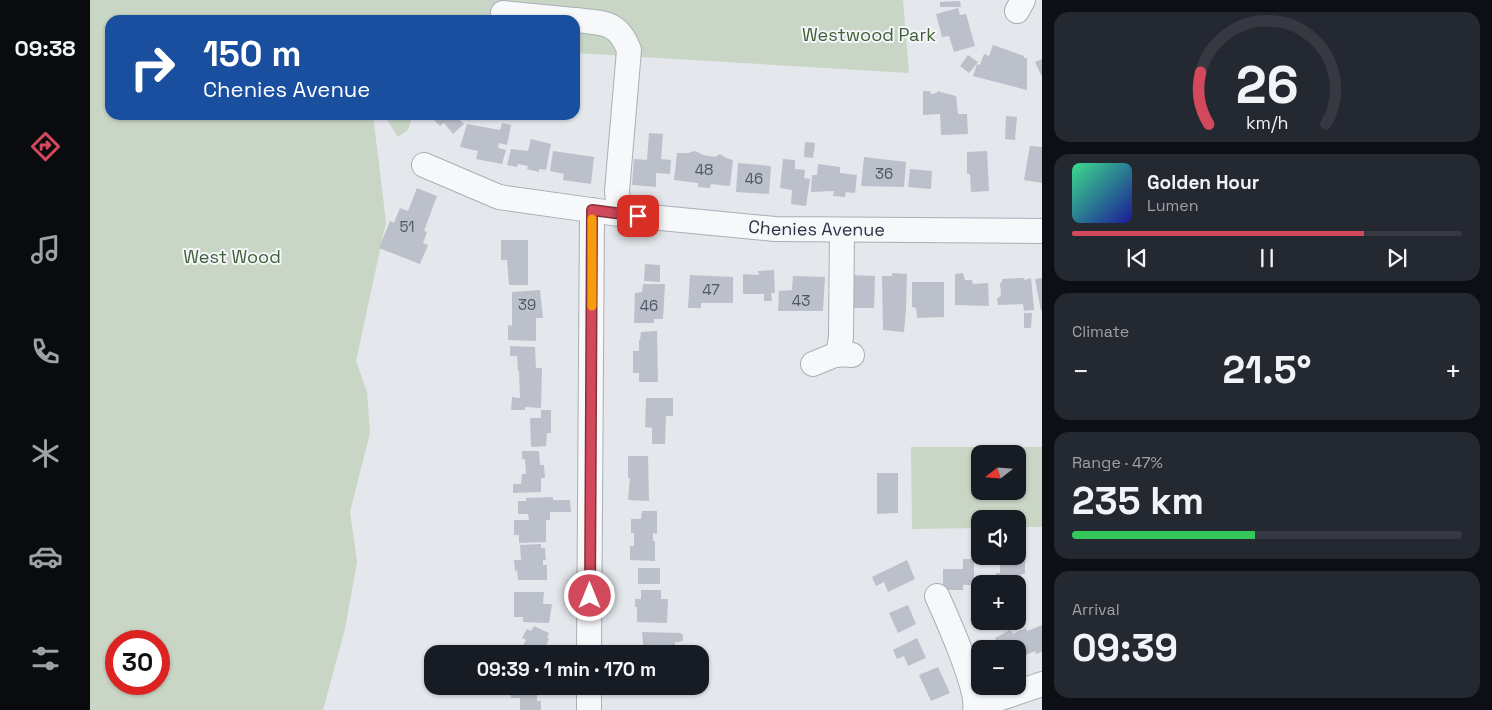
<!DOCTYPE html>
<meta charset="utf-8">
<style>
body{margin:0;font-family:"Space Grotesk",sans-serif;background:#242831;color:#f1f3f6;height:100vh;display:flex;flex-direction:column;font-size:19px;white-space:nowrap}
*{box-sizing:border-box;margin:0}
p{font-size:16px;color:#9ea1a6}
.icon{flex:none;width:28px;height:28px;fill:none;stroke:currentColor;stroke-width:2;stroke-linecap:round;stroke-linejoin:round}
.map{position:relative;flex:1;overflow:hidden}
.drawer{display:flex;flex-direction:column;gap:12px;padding:12px;background:#0d0f14;width:450px}
.drawer>*{flex:none}
.banner{position:absolute;left:15px;top:15px;width:475px;height:105px;border-radius:15px;box-shadow:0 1px 4px #0004;background:#1a4fa0;color:#fff;overflow:hidden}
.needle{width:32px;rotate:253deg}
.buttons{position:absolute;left:881px;top:445px;display:grid;gap:10px}
.buttons a{display:grid;place-items:center;width:55px;height:55px;border-radius:10px;background:#171b24;box-shadow:0 1px 4px #0004;font-size:25px}
.speed{position:absolute;left:15px;top:630px;display:flex;gap:10px;font-size:25px;font-weight:700;text-align:center}
.speed>*{display:grid;place-content:center;width:65px;height:65px;border-radius:50%;background:#171b24;box-shadow:0 1px 4px #0004;line-height:1}
.speed .limit{border:8px solid #d22;background:#fff;color:#111}
.pin{position:absolute;display:grid;place-items:center;width:42px;height:42px;color:#fff;margin:-21px;border-radius:10px;box-shadow:0 2px 8px #0006}
.me{position:absolute;width:55px;margin:-28px;rotate:0deg;stroke-linejoin:round;filter:drop-shadow(0 0 4px #0008)}
.turn{display:flex;align-items:center;gap:18px;height:105px;padding:0 15px;font-size:22px}
.turn .icon{width:65px;height:65px;stroke-width:2.5}
.turn b{display:block;font-size:35px;line-height:42px}
.big{font-size:38px;font-weight:800;line-height:1.1}
.drawer .card{flex:1;display:flex;flex-direction:column;justify-content:center;gap:8px;min-width:0;padding:0 18px;border-radius:15px;background:#242831}
.drawer .dial{align-items:center;gap:0}
.dial svg{height:130px;overflow:visible;fill:none;stroke:#363941;stroke-width:7;stroke-linecap:round;text-anchor:middle}
.dial text{fill:#f1f3f6;stroke:none}
.song{display:flex;align-items:center;gap:15px}
.cover{width:60px;height:60px;border-radius:8px;background:linear-gradient(135deg,hsl(150 70% 55%),hsl(240 70% 35%))}
.played{height:5px;border-radius:2px;background:linear-gradient(90deg,#d1495b 75%,#363941 75%)}
.keys{display:flex;justify-content:space-around;direction:ltr}
.heat{display:flex;justify-content:space-between;align-items:center;font-size:28px;direction:ltr}
.charge{height:8px;border-radius:4px;background:linear-gradient(90deg,#34c759 47%,#363941 0)}
.trip{position:absolute;left:334px;top:645px;width:285px;height:50px;border-radius:15px;background:#171b24;box-shadow:0 1px 4px #0004;font-weight:800;line-height:50px;text-align:center}
main{display:flex;flex:1;min-height:0}
.dock{display:flex;flex-direction:column;width:90px;justify-content:space-around;align-items:center;background:#090b0e;color:#9ea1a6}
.dock .icon{width:35px;height:35px}
.dock .current{color:#d1495b}
.dock b{font-size:22px;color:#f1f3f6}
.map>svg:first-child{display:block}
.green{fill:#c9d6c5;fill-rule:evenodd}
.building{fill:#bbc0ca}
.lines{fill:none;stroke-linecap:round;stroke-linejoin:round}
.minor-casing{stroke:#a9aeb7;stroke-width:26}
.minor{stroke:#f7f8fa;stroke-width:24}
.route-casing{stroke:#882f3b;stroke-width:12}
.route{stroke:#d1495b;stroke-width:9}
.slow{stroke:#f59e0b;stroke-width:9}
.labels{text-anchor:middle;stroke-width:4;stroke-linejoin:round;paint-order:stroke}
.number-label{font-size:15px;fill:#4f5766}
.park-label{font-size:18px;fill:#3f6138;stroke:#f4f6f9}
.street-label{font-size:18px;fill:#2b3445;stroke:#f4f6f9}
</style>
<main>
<nav class="dock">
<b>09:38</b>
<svg class="icon current" aria-label="directions" viewBox="0 0 24 24"><path d="M12 3l9 9-9 9-9-9zM9 14v-3h6M13 9l2 2-2 2"/></svg>
<svg class="icon" aria-label="music" viewBox="0 0 24 24"><path d="M9 18V5l10-2v13"/><circle cx="6" cy="18" r="3"/><circle cx="16" cy="16" r="3"/></svg>
<svg class="icon" aria-label="phone" viewBox="0 0 24 24"><path d="M5 4h4l2 5-3 2q2 4 5 5l2-3 5 2v4C11 20 4 13 5 4z"/></svg>
<svg class="icon" aria-label="climate" viewBox="0 0 24 24"><path d="M12 3v18M4 7l16 10M4 17L20 7"/></svg>
<svg class="icon" aria-label="car" viewBox="0 0 24 24"><path d="M5 17H2v-5l4-1 3-4h7l3 4 3 1v5h-3M9 17h6M6 11h13"/><circle cx="7" cy="17" r="2"/><circle cx="17" cy="17" r="2"/></svg>
<svg class="icon" aria-label="filters" viewBox="0 0 24 24"><path d="M4 7h16M4 17h16"/><circle cx="9" cy="7" r="2"/><circle cx="15" cy="17" r="2"/></svg>
</nav>
<div class="map">
<svg width="952" height="710" viewBox="0 0 952 710">
<rect width="100%" height="100%" fill="#e4e7ec"/>
<!-- green -->
<path class="green" d="M0,0H813L819,73L485,53V20H20V115H283L296,222L266,361L277,392L280,433L260,512L267,562L255,629L233,710H0ZM26,641H69V684H26Z
M294,115H323L318,130L308,137Z
M821,447H952V527H928V519H890V528L822,529ZM890,454H928V491H890Z"/>
<!-- building -->
<path class="building" d="M870,1L871,7H850V2Z
M868,8L870,15L876,14L885,46L864,52L859,36L852,37L846,14Z
M903,45L934,56V58H937V90L883,76L887,64L890,65L894,54L899,56Z
M878,55L888,62L879,73L870,66Z
M952,59V77L945,62Z
M833,91H840L841,94L847,93V91L866,96L868,114H877L878,134L851,135L850,114L833,115Z
M339,115H365L374,124L363,134L354,123L350,126Z
M916,116L927,117L925,140L915,139Z
M412,123L421,125L417,145L409,143L408,148L416,150L412,164L386,159L388,151L370,147L377,124L410,130Z
M559,133L573,134L571,159L581,160L580,174L566,173V187L542,185L544,159L557,160Z
M441,139L461,144L456,170L449,169V172L437,169L438,166L428,164L427,167L417,165L421,149L438,151Z
M715,142L725,143L723,158L714,157Z
M940,146L952,147V183L934,180Z
M463,151L504,157L501,184L473,180L474,174L460,171Z
M605,151L613,155L625,157L630,154L636,158L643,160L640,186L621,184L620,188L608,187V183L584,180L587,153H598Z
M897,151L899,191L881,192L880,174H877V152Z
M774,157L816,162L814,187L771,186Z
M693,159L705,160V169L715,170L714,178L720,179L716,206L701,204L702,190L690,188Z
M648,163L681,166L679,194L646,192Z
M728,164L750,167V173L767,175L765,193L756,192L755,197L743,196L744,191L721,192L722,175H727Z
M820,169L842,171L841,189L818,187Z
M327,188L347,196L334,231L337,232L333,243L338,245L330,264L289,248L300,221L304,223L310,208L318,211Z
M411,240H438V285H419L417,260H411Z
M555,264L570,265V282L554,281Z
M684,270L685,293H681L682,301H674V294H653V274L669,275L668,271Z
M802,273L817,274L816,308L814,332L793,330L792,276H802Z
M873,273L875,280H882L883,284L898,283L899,306L865,305V274Z
M600,275L643,277V303H611V308H598Z
M761,275L785,276L784,308H760Z
M703,276L735,277L733,311H688L689,291L702,290Z
M934,278V280L941,278L944,310L934,311L933,304L908,305L907,299L911,295L910,283L912,282V279Z
M952,278V311H951L945,279Z
M822,282H854V317L827,318L826,308L822,307Z
M553,284H575L573,319H564V323H544L545,293L552,292Z
M450,290L453,318H446V341L418,340V325L422,326V292Z
M934,313H942L941,328H934Z
M567,331L568,382H549V373H543V351H549V340H550L551,332Z
M420,346L445,347L446,368H452L451,408L435,407V410H421L422,397L430,398L429,371H428L427,356H420Z
M556,398H583V416H576L575,444H562V428L555,427Z
M451,410H461V433H457L456,446L441,447L440,418H451Z
M432,451H449L450,465H454L455,478H451V492L423,493V484H431L432,474H436L435,459H432Z
M538,456H558L559,501L538,500L540,478H538Z
M787,473H808V513L787,514Z
M463,497V500H480L481,512H460V520H456V542L429,543V535H424V520H439L438,514H428V501H436V498Z
M552,511H567V534L563,533V541H565V561L540,560V546H544V533H541V519H551Z
M928,542H935V574H931L930,589H928V584H906V573H910V556H928Z
M451,544V548H455L456,560H453V565H457V580H428L427,570L425,571L424,560H431L430,545Z
M873,559H884V585H873V590H853V569H873Z
M817,560L825,579L798,592L794,582L786,586L782,577Z
M548,568H570V584H548Z
M551,590H571V599H578L577,623L547,622V607H545V599H551Z
M424,592H454L453,604H462L459,623L433,622V617H424Z
M818,605L826,624L808,633L799,613Z
M952,625V652L946,654L945,651L931,657L928,655V649H910L905,638L920,630L923,634L936,628L937,631Z
M444,626L459,633L457,638L459,639L452,654H429L436,640L432,638L437,629L441,631Z
M552,632L590,633L593,635V640L590,642H585V654H554Z
M827,638L836,658L818,666L814,656L807,659L803,650Z
M848,667L860,693L841,701L829,675Z
M420,686H454V694H447V701H451V710H430V698H421Z
M540,686H572V695H540Z"/>
<g class="lines">
<!-- minor casing -->
<g class="minor-casing">
<g id="minor">
<path d="M927,11L933,0"/>
<path d="M413,13L484,20"/>
<path d="M485,20C513,23 528,21 539,50L527,191L529,214"/>
<path id="s1" d="M334,165L409,197L529,214L685,229L952,231"/>
<path d="M748,355L751,337L752,230"/>
<path d="M723,364L747,354L762,355"/>
<path d="M847,596C857,618 889,690 885,710"/>
<path d="M499,654L502,210"/>
<path d="M886,703L911,698L952,684"/>
<path d="M499,710V686"/>
</g>
</g>
<!-- minor -->
<use href="#minor" class="minor"/>
</g>
<g class="lines">
<!-- route casing -->
<g class="route-casing">
<path id="route" d="M500,596L502,210L548,216"/>
</g>
<!-- route -->
<use href="#route" class="route"/>
<!-- slow -->
<path class="slow" d="M502,306V219"/>
</g>
<g class="labels">
<!-- number labels -->
<g class="number-label">
<text x="614" y="175">48</text>
<text x="794" y="179">36</text>
<text x="664" y="184">46</text>
<text x="317" y="232">51</text>
<text x="621" y="295">47</text>
<text x="711" y="306">43</text>
<text x="437" y="310">39</text>
<text x="559" y="311">46</text>
</g>
<!-- park labels -->
<g class="park-label">
<text x="779" y="41">Westwood Park</text>
<text x="142" y="263">West Wood</text>
</g>
<!-- street labels -->
<g class="street-label">
<text dy="6" stroke="none"><textPath href="#s1" startOffset="401">Chenies Avenue</textPath></text>
</g>
</g>
</svg>
<div class="buttons">
<a><svg class="needle" viewBox="-14 -14 28 28"><path d="M0-13l5 13h-10z" fill="#e53935"/><path d="M0 13l5-13h-10z" fill="#9ea1a6"/></svg></a>
<a><svg class="icon" aria-label="sound" viewBox="0 0 24 24"><path d="M4 9h4l5-4v14l-5-4H4zM17 9q2 3 0 6"/></svg></a>
<a>+</a>
<a>−</a>
</div>
<div class="speed"><div class="limit">30</div></div>
<div class="pin" style="left:548px;top:216px;background:#d93025"><svg class="icon" aria-label="arrive" viewBox="0 0 24 24"><path d="M6 21V4h12l-3 4 3 4H6"/></svg></div>
<svg class="me" style="left:500px;top:596px" viewBox="-20 -20 40 40"><circle r="17" fill="#d1495b" stroke="#fff" stroke-width="3"/><path d="M0-11L8 9 0 5-8 9z" fill="#fff"/></svg>
<div class="trip">09:39 · 1 min · 170 m</div>
<div class="banner">
<div class="turn"><svg class="icon" aria-label="right" viewBox="0 0 24 24"><path d="M7 20v-9h11M14 6l5 5-5 5"/></svg><div><b>150 m</b>Chenies Avenue</div></div>
</div>
</div>
<section class="drawer">
<div class="card dial"><svg viewBox="0 0 100 80">
<path d="M14 69A42 42 0 1 1 86 69"/>
<path d="M14 69A42 42 0 0 1 9 37" stroke="#d1495b"/>
<text x="50" y="56" font-size="32" font-weight="700">26</text>
<text x="50" y="72" font-size="11">km/h</text>
</svg></div>
<div class="card">
<div class="song"><i class="cover"></i><div><b>Golden Hour</b><p>Lumen</p></div></div>
<div class="played"></div>
<div class="keys"><svg class="icon" aria-label="previous" viewBox="0 0 24 24"><path d="M18 5L8 12l10 7zM5 5v14"/></svg><svg class="icon" aria-label="pause" viewBox="0 0 24 24"><path d="M8 5v14M16 5v14"/></svg><svg class="icon" aria-label="next" viewBox="0 0 24 24"><path d="M6 5l10 7-10 7zM19 5v14"/></svg></div>
</div>
<div class="card"><p>Climate</p>
<div class="heat"><a>−</a><b class="big">21.5°</b><a>+</a></div>
</div>
<div class="card"><p>Range · 47%</p><b class="big">235 km</b><div class="charge"></div></div>
<div class="card"><p>Arrival</p><b class="big">09:39</b></div>
</section>
</main>
